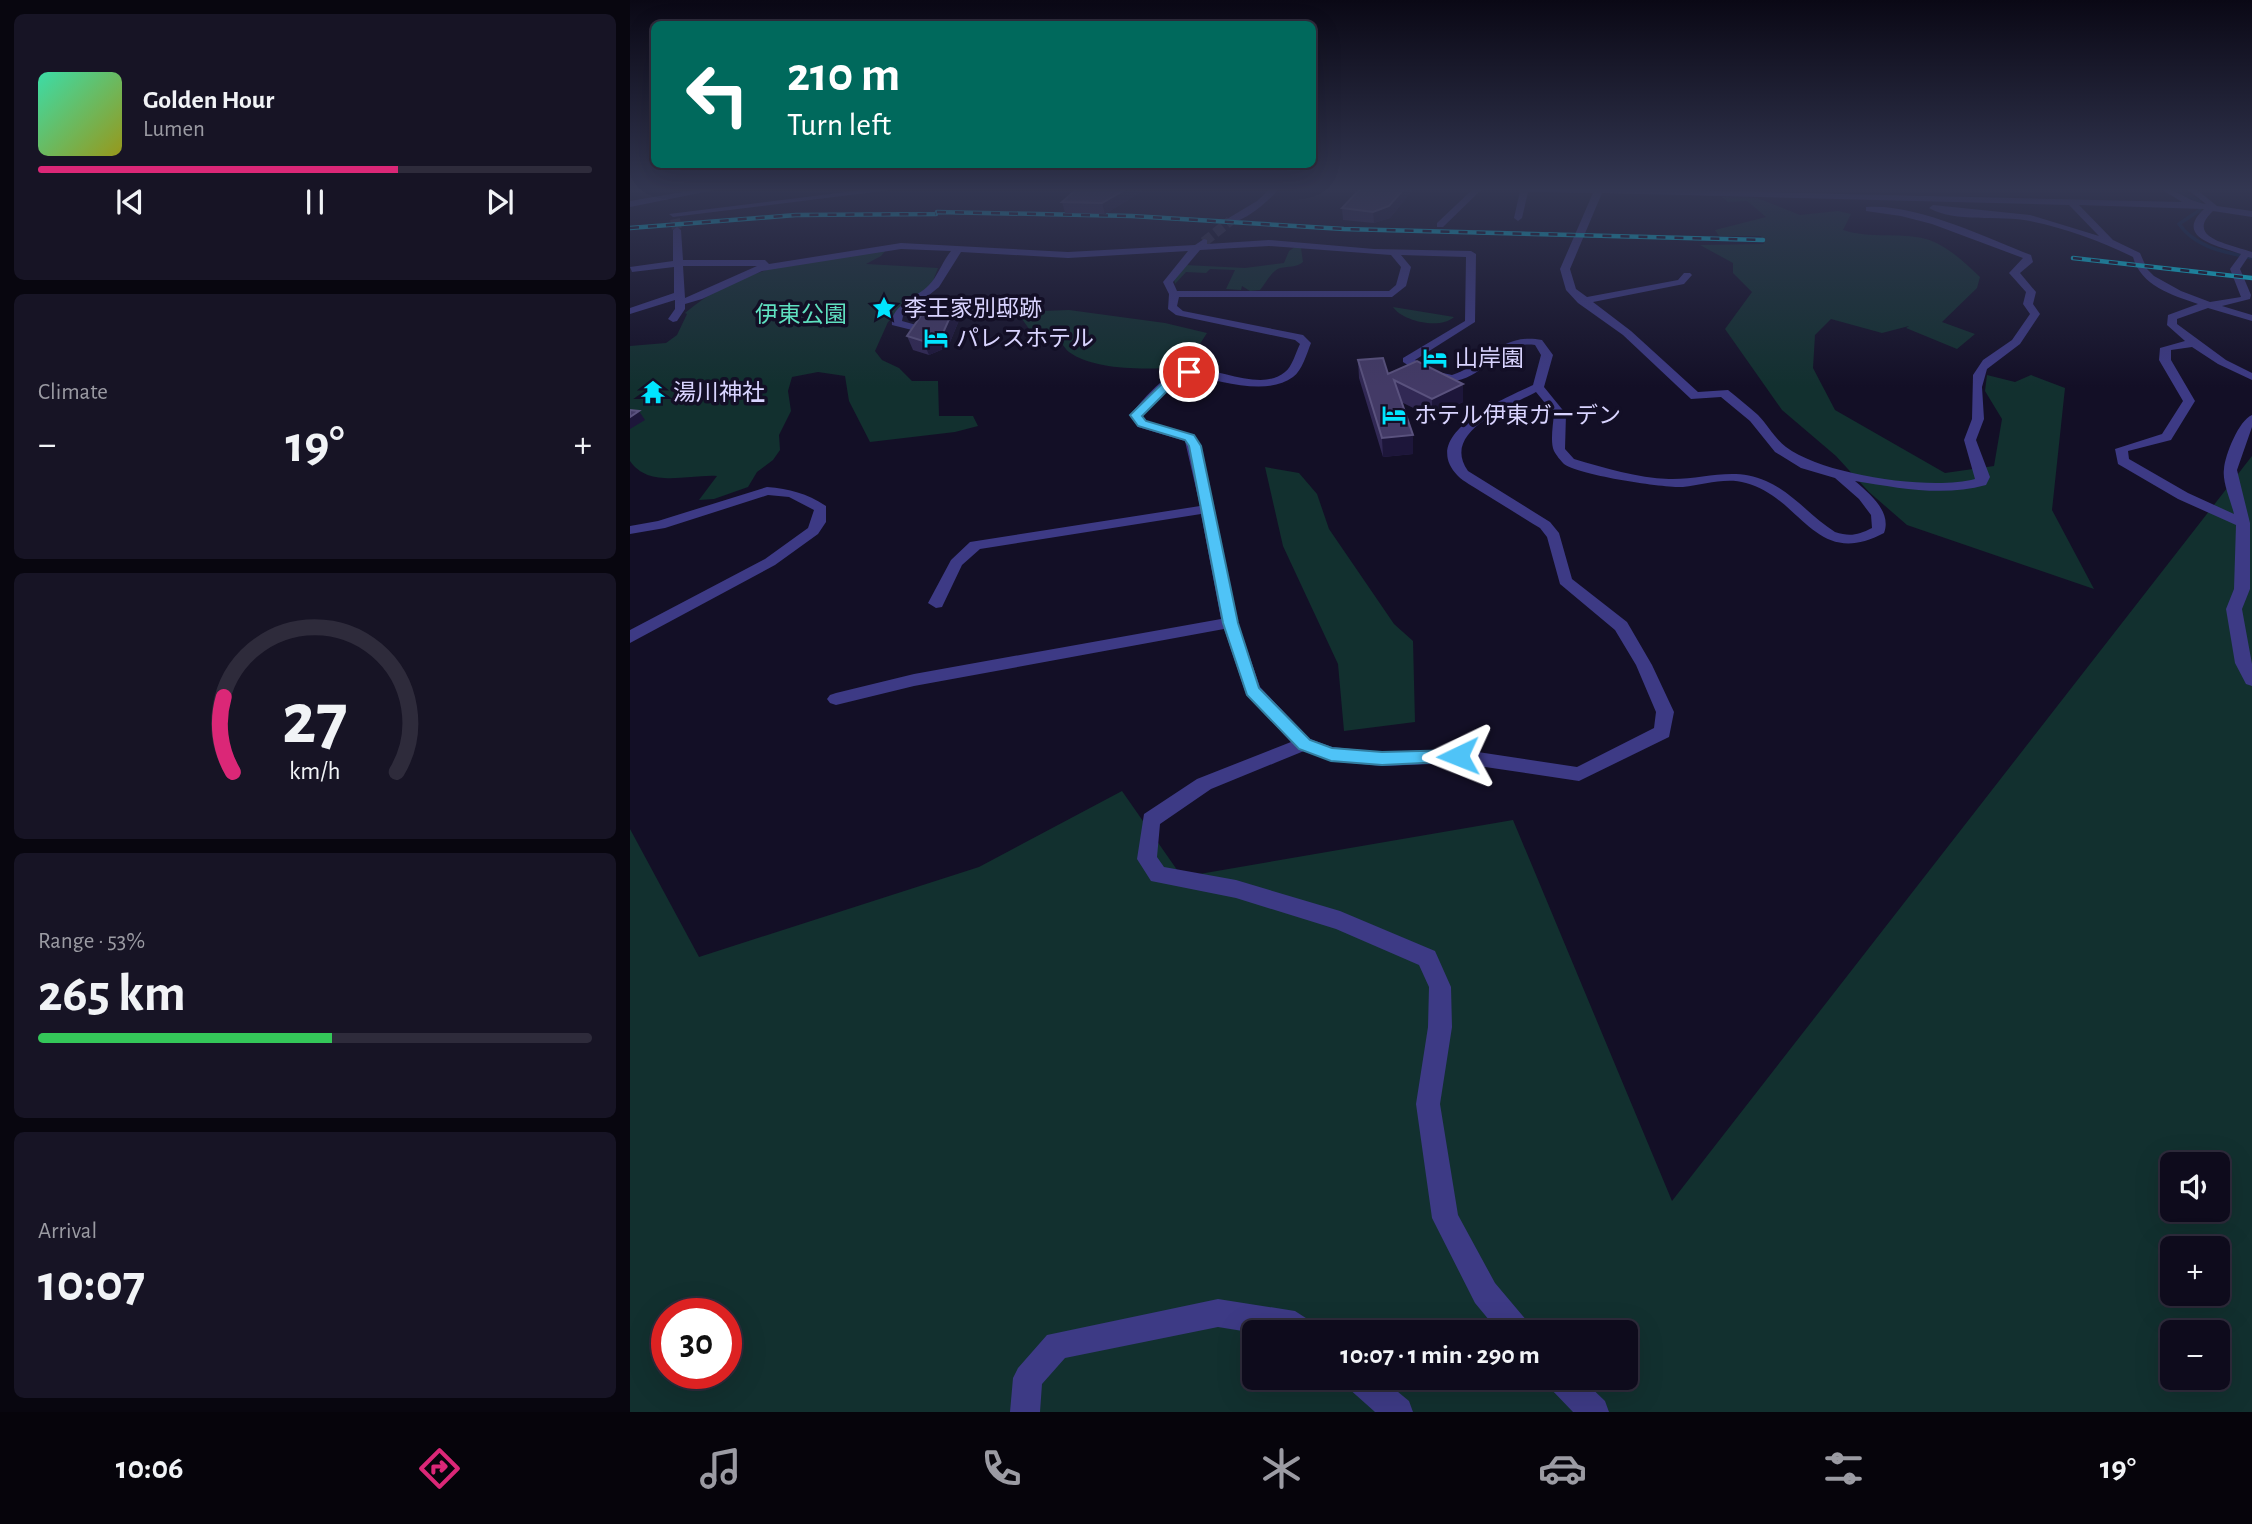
<!DOCTYPE html>
<meta charset="utf-8">
<style>
body{margin:0;font-family:"Alegreya Sans","Noto Sans JP",sans-serif;background:#171425;color:#f1f3f6;height:100vh;display:flex;flex-direction:column;font-size:26px;white-space:nowrap}
*{box-sizing:border-box;margin:0}
p{font-size:23px;color:#9b9ba3}
.icon{flex:none;width:38px;height:38px;fill:none;stroke:currentColor;stroke-width:2;stroke-linecap:round;stroke-linejoin:round}
.map{position:relative;flex:1;overflow:hidden}
.drawer{display:flex;flex-direction:column;gap:14px;padding:14px;background:#08060f;width:630px}
.drawer>*{flex:none}
.top-card{position:absolute;left:21px;top:21px;width:665px;height:147px;border-radius:10px;box-shadow:0 7px 28px #0002,0 0 0 2px #2e2b3b;background:#00695c;color:#fff;overflow:hidden}
.buttons{position:absolute;left:1530px;top:1152px;display:grid;gap:14px}
.buttons a{display:grid;place-items:center;width:70px;height:70px;border-radius:10px;background:#0e0b1c;box-shadow:0 7px 28px #0002,0 0 0 2px #2e2b3b;font-size:35px}
.speed{position:absolute;left:21px;top:1298px;display:flex;gap:14px;font-size:35px;font-weight:700;text-align:center}
.speed>*{display:grid;place-content:center;width:91px;height:91px;border-radius:50%;background:#0e0b1c;box-shadow:0 7px 28px #0002,0 0 0 2px #2e2b3b;line-height:1}
.speed .limit{border:10px solid #d22;background:#fff;color:#111}
.pin{position:absolute;display:grid;place-items:center;width:60px;height:60px;color:#fff;margin:-30px;border:4px solid #fff;border-radius:50%;box-shadow:0 2px 7px #0007}
.me{position:absolute;width:77px;margin:-38px;rotate:268deg;stroke-linejoin:round;filter:drop-shadow(0 0 5px #0008)}
.turn{display:flex;align-items:center;gap:24px;height:147px;padding:0 21px;font-size:32px}
.turn .icon{width:91px;height:91px;stroke-width:2.5}
.turn b{display:block;font-size:49px;line-height:60px}
.big{font-size:52px;font-weight:700;line-height:1.1}
.drawer .widget{flex:1;display:flex;flex-direction:column;justify-content:center;gap:10px;min-width:0;padding:0 24px;border-radius:10px;background:#171425}
.drawer .dial{align-items:center;gap:0}
.dial svg{height:182px;overflow:visible;fill:none;stroke:#2e2b3b;stroke-width:7;stroke-linecap:round;text-anchor:middle}
.dial text{fill:#f1f3f6;stroke:none}
.song{display:flex;align-items:center;gap:21px}
.cover{width:84px;height:84px;border-radius:10px;background:linear-gradient(135deg,hsl(160 70% 55%),hsl(60 70% 35%))}
.played{height:7px;border-radius:4px;background:linear-gradient(90deg,#db2777 65%,#2e2b3b 65%)}
.keys{display:flex;justify-content:space-around;direction:ltr}
.heat{display:flex;justify-content:space-between;align-items:center;font-size:38px;direction:ltr}
.charge{height:10px;border-radius:5px;background:linear-gradient(90deg,#34c759 53%,#2e2b3b 0)}
.trip{position:absolute;left:612px;top:1320px;width:396px;height:70px;border-radius:10px;background:#0e0b1c;box-shadow:0 7px 28px #0002,0 0 0 2px #2e2b3b;font-weight:700;line-height:70px;text-align:center}
.tab-bar{display:flex;height:112px;justify-content:space-around;align-items:center;background:#06040b;color:#9b9ba3}
.tab-bar .icon{width:49px;height:49px}
.tab-bar .selected{color:#db2777}
.tab-bar b{font-size:32px;color:#f1f3f6}
main{display:flex;flex:1;min-height:0}
.map>svg:first-child{display:block}
.green{fill:#12302f;fill-rule:evenodd}
.lines{fill:none;stroke-linecap:round;stroke-linejoin:round}
.stream{stroke:#0a1f44;stroke-width:3.5}
.minor-tunnel{stroke:#312d47;stroke-width:10;stroke-dasharray:10 4.5;stroke-linecap:butt}
.minor{fill:#3d3a85;fill-rule:evenodd}
.rail-casing{stroke:#00e5ff;stroke-width:4.5}
.rail{stroke:#130f26;stroke-width:2.5;stroke-dasharray:9;stroke-linecap:butt}
.wall{fill:#312854}
.shaded-wall{fill:#1d163a}
.building{fill:#433a66;stroke:#5a527e;stroke-width:2}
.route{fill:#4fc3f7;stroke:#337fa1;stroke-width:2}
.labels{text-anchor:middle;stroke-width:7;stroke-linejoin:round;paint-order:stroke}
.far-poi-label{font-size:23px;fill:#d9d4ff;stroke:#130f26;text-anchor:start}
.far-park-label{font-size:23px;fill:#5fe0c0;stroke:#130f26}
</style>
<main>
<section class="drawer">
<div class="widget">
<div class="song"><i class="cover"></i><div><b>Golden Hour</b><p>Lumen</p></div></div>
<div class="played"></div>
<div class="keys"><svg class="icon" aria-label="previous" viewBox="0 0 24 24"><path d="M18 5L8 12l10 7zM5 5v14"/></svg><svg class="icon" aria-label="pause" viewBox="0 0 24 24"><path d="M8 5v14M16 5v14"/></svg><svg class="icon" aria-label="next" viewBox="0 0 24 24"><path d="M6 5l10 7-10 7zM19 5v14"/></svg></div>
</div>
<div class="widget"><p>Climate</p>
<div class="heat"><a>−</a><b class="big">19°</b><a>+</a></div>
</div>
<div class="widget dial"><svg viewBox="0 0 100 80">
<path d="M14 69A42 42 0 1 1 86 69"/>
<path d="M14 69A42 42 0 0 1 10 36" stroke="#db2777"/>
<text x="50" y="56" font-size="32" font-weight="700">27</text>
<text x="50" y="72" font-size="11">km/h</text>
</svg></div>
<div class="widget"><p>Range · 53%</p><b class="big">265 km</b><div class="charge"></div></div>
<div class="widget"><p>Arrival</p><b class="big">10:07</b></div>
</section>
<div class="map">
<svg width="1622" height="1412" viewBox="0 0 1622 1412">
<rect width="100%" height="100%" fill="#130f26"/>
<!-- green -->
<path class="green" d="M1092,197L1127,198L1170,215L1208,211L1221,214L1213,230C1240,239 1269,232 1296,239C1317,245 1335,263 1350,277L1347,288L1312,322L1345,334L1327,349L1276,328L1279,326L1252,333L1201,319L1185,335L1183,368L1205,410L1315,473L1364,466L1372,419L1355,391L1357,375L1385,382L1401,375L1435,388L1422,510L1464,589L1277,525L1239,492L1206,456L1152,410L1095,329L1122,292L1103,273V263L1070,245L1134,244L1131,236H1089L1085,230L1136,217L1117,201L1098,202Z
M665,247L671,248L673,262C665,268 659,266 650,268C641,271 636,283 630,290L620,291L612,286L611,290L596,289L605,270L580,269L576,273L556,272L545,284L544,279L555,265L615,268L654,263L659,251Z
M257,249L251,256L236,264L308,268L301,286L258,322L245,351L252,360L269,368L282,381H308L309,416H343L348,426L325,432L240,442L219,401L215,376L188,372L162,377L158,391L161,411L149,435L150,450L143,460L127,472L118,487L84,499L69,500L87,476C59,474 19,489 0,461V346L36,343L47,335L57,314L55,313C112,263 186,260 257,249Z
M763,307L824,317C810,330 772,321 763,307Z
M439,310L535,323L577,333L564,353L574,360L573,365C537,369 469,374 439,352C435,349 432,343 429,339L407,340L387,312Z
M1622,456V1412H0V829L69,957L349,867L492,791L552,877L883,820L1042,1201ZM1542,1164H1587V1209H1542ZM1542,1248H1587V1293H1542ZM37,1314H96V1374H37ZM625,1332H996V1377H625ZM1542,1332H1587V1377H1542Z
M635,467L669,473L687,494L699,529L764,624L783,641L785,722L714,731L708,664L653,546Z"/>
<g class="lines">
<!-- stream -->
<path class="stream" d="M1544,189L1569,201L1570,210L1549,224C1566,248 1595,252 1622,258"/>
<!-- minor-tunnel -->
<path class="minor-tunnel" d="M45,219L47,230
M574,242L600,221"/>
<!-- minor -->
<path class="minor" d="M70,189H89L0,207V201Z
M240,189H268L43,217L39,214Z
M640,189H649C637,202 614,223 597,223V219L627,201Z
M843,189H852L813,227H807V223Z
M888,189H1004L1552,202L1531,189C1548,189 1559,202 1576,204L1557,189H1566L1587,206L1622,211V217L1583,211C1554,238 1600,244 1622,252V258L1618,257L1610,269L1621,295L1620,299L1592,306L1622,315V321L1578,308L1547,319V324L1596,360L1622,373V380L1588,364L1562,347L1541,350V360L1565,401L1541,440L1498,451L1499,459L1558,493L1604,514C1601,501 1592,482 1594,469C1595,455 1609,420 1622,415V427L1607,470L1620,523V589L1612,609L1622,664V686L1616,684L1605,663L1596,609L1604,589L1606,525L1548,499L1488,464L1485,449L1532,434L1553,401L1529,360L1530,348L1555,341L1537,325L1538,315L1568,304C1542,295 1511,286 1503,257C1471,241 1435,228 1400,221C1371,215 1324,223 1299,208L1303,205L1400,215L1469,236L1439,205L972,193L940,269L946,289L957,297L1048,280L1054,273H1060L1062,275L1054,284L963,302L1001,331L1068,392L1098,390C1108,398 1118,406 1128,415C1138,425 1145,439 1156,447C1193,475 1301,491 1345,479L1334,440L1342,419L1343,375L1353,360L1382,340L1400,314L1393,304L1396,292L1379,273L1393,258L1302,224L1271,216L1236,211V207C1286,203 1354,237 1401,255L1403,262L1390,273L1406,292L1403,304L1410,314L1390,344L1357,369L1352,387L1354,419L1346,440L1360,477L1356,485C1313,497 1269,488 1225,481C1240,494 1262,512 1254,533C1185,570 1172,498 1116,483C1095,477 1074,485 1053,487C1033,488 948,475 934,464C931,461 926,455 924,451C920,442 923,425 924,414L906,392C878,407 810,432 838,471L920,522L929,533L942,579L997,622L1022,665L1044,712L1039,737L949,781L828,763L752,766L701,761L674,751L581,789L530,824L527,857L534,867L606,880L710,911L805,951L821,987L822,1027L810,1104L828,1215L865,1283L898,1322L902,1332H869L845,1303L802,1218L786,1104L798,1027L799,987L789,965L706,929L606,898L521,881L507,859L514,814L567,779L661,742L616,694L594,629L284,686L206,705L200,703L197,699L200,695L206,693L284,674L591,619L571,514L350,549L332,565L312,607L306,608L298,603L321,560L340,542L570,506L555,441L508,427L500,415C509,404 530,380 543,373C572,356 627,396 655,372C662,367 666,352 670,344L665,340L546,315L538,309L539,294L533,282L558,251L438,258L331,252L309,287L273,316L272,321L290,326L291,328L286,331L262,325C260,305 287,298 299,285C308,276 312,262 321,251L271,249L132,271L72,299L55,304V309L47,321L43,322L38,319L45,309V300L0,314V308L44,293V267L2,272L0,267L43,261V230L47,227L51,230L53,260H135L139,264L271,243L438,252L565,245L574,239L577,240V244L639,240L744,249L841,251L846,254L845,322L785,360L799,370L822,375C857,364 871,332 912,340L923,355L914,387L936,414L935,449L944,459C975,468 1007,478 1039,479C1073,480 1103,466 1136,481C1162,492 1181,517 1205,532C1220,537 1228,535 1242,528L1241,515L1229,499L1205,478L1171,468L1145,452L1120,421L1091,397L1061,399L993,335L948,303L936,290L930,269L963,193L898,192L892,218L888,221L884,218L890,191ZM1449,205L1574,209C1543,238 1589,246 1611,254L1600,269L1611,297L1580,302L1551,291L1524,276L1517,269L1510,253L1483,240ZM639,246L761,255L771,267L766,285L759,291H547L543,282L570,250ZM771,255L836,257L835,321L773,358V362C851,416 851,338 905,345L911,355L903,385C874,399 787,434 828,476C834,482 843,486 850,491C870,503 890,516 910,528L917,537L930,584L985,630L1006,665L1026,712L1024,728L947,767L828,749L752,752L702,747L680,739L630,687L608,623L571,446L564,435L516,421L512,415L551,377L559,375C589,380 636,397 663,377C672,371 677,353 681,343L673,335L553,311L547,306L549,297H762L776,286L781,267ZM53,266H127L55,298Z
M137,487C160,489 176,493 196,506V522L188,534L145,565L0,643V630L135,559L178,528L184,510L159,497L138,495L35,528L0,534V526L28,521Z
M588,1299L665,1311L682,1322L686,1332L625,1333L588,1327L435,1358L412,1384L410,1412H380L383,1378L388,1368L417,1335Z
M712,1377H750L779,1401L783,1412H745L717,1387Z
M914,1377H950L975,1401L979,1412H943L919,1387Z"/>
<!-- rail casing -->
<g class="rail-casing">
<path id="rail" d="M307,212L502,216L714,229L1133,240
M0,228L166,215L306,214
M1443,258L1622,278"/>
</g>
<!-- rail -->
<use href="#rail" class="rail"/>
</g>
<!-- wall -->
<path class="wall" d="M447,189H516L475,214L435,213L432,202Z
M782,191L760,218L744,223L713,220L712,208Z
M332,313L318,347L299,355L283,350L277,336Z
M728,360L758,374L833,402L802,417L771,402L783,454L753,457L729,378Z"/>
<!-- shaded-wall -->
<path class="shaded-wall" d="M496,189H516L475,214L472,203Z
M774,189H782V191L760,218L744,223L743,212Z
M327,301L332,313L318,347L299,355L293,341Z
M833,384V402L802,417V399Z
M9,411L15,420L0,429V417Z
M783,435V454L753,457L752,438Z"/>
<!-- building -->
<path class="building" d="M447,189H496L472,203L432,202Z
M730,189H774L759,206L743,212L712,208Z
M301,301H327L313,333L293,341L277,336Z
M753,358L758,374L787,361L833,384L802,399L764,380L783,435L752,438L728,360Z
M0,410L9,411L0,417Z"/>
<!-- sky -->
<linearGradient id="sky" x2="0" y2="1"><stop stop-color="#0a0815"/><stop offset="0.49" stop-color="#333752"/><stop offset="1" stop-color="#333752" stop-opacity="0"/></linearGradient>
<rect width="1622" height="387" fill="url(#sky)"/>
<!-- route -->
<path class="route" d="M559,369H562V374L551,377L512,416L516,421L564,435L571,446L608,623L629,688L680,740L702,748L752,752L828,750L834,752L836,756L834,761L752,765L701,761L669,749L617,695L593,623L559,446L555,440L508,426L500,415L544,372Z"/>
<!-- icons -->
<defs>
<g id="sight-bare" transform="scale(1.89)"><path d="M0-6L1.8-2.2L6-1.7L2.9 1.2L3.7 5.4L0 3.3L-3.7 5.4L-2.9 1.2L-6-1.7L-1.8-2.2Z" fill="#00e5ff" stroke="#130f26" stroke-width="2.5" paint-order="stroke"/></g>
<g id="hotel-bare" transform="scale(1.89)"><path d="M-6-4.5h1.5V1H6V5H4.5V3h-9V5H-6ZM-4 0a1.8 1.8 0 1 1 3.6 0ZM.5 0V-2.5h3Q6-2.5 6 0Z" fill="#00e5ff" stroke="#130f26" stroke-width="2.5" paint-order="stroke"/></g>
<g id="temple-bare" transform="scale(1.89)"><path d="M0-6L5-2H3V0L6.5 2.5H4V6H1.5V3h-3V6H-4V2.5H-6.5L-3 0V-2H-5Z" fill="#00e5ff" stroke="#130f26" stroke-width="2.5" paint-order="stroke"/></g>
</defs>
<g fill-rule="evenodd">
<use href="#sight-bare" x="254" y="308"/>
<use href="#hotel-bare" x="306" y="338"/>
<use href="#hotel-bare" x="805" y="358"/>
<use href="#temple-bare" x="23" y="392"/>
<use href="#hotel-bare" x="764" y="415"/>
</g>
<g class="labels">
<!-- far-poi labels -->
<g class="far-poi-label">
<text x="274" y="316">李王家別邸跡</text>
<text x="326" y="346">パレスホテル</text>
<text x="825" y="366">山岸園</text>
<text x="43" y="400">湯川神社</text>
<text x="784" y="423">ホテル伊東ガーデン</text>
</g>
<!-- far-park labels -->
<g class="far-park-label">
<text x="171" y="322">伊東公園</text>
</g>
</g>
</svg>
<div class="buttons">
<a><svg class="icon" aria-label="sound" viewBox="0 0 24 24"><path d="M4 9h4l5-4v14l-5-4H4zM17 9q2 3 0 6"/></svg></a>
<a>+</a>
<a>−</a>
</div>
<div class="speed"><div class="limit">30</div></div>
<div class="pin" style="left:559px;top:372px;background:#d93025"><svg class="icon" aria-label="arrive" viewBox="0 0 24 24"><path d="M6 21V4h12l-3 4 3 4H6"/></svg></div>
<svg class="me" style="left:828px;top:756px" viewBox="-20 -20 40 40"><path d="M0-17L14 15 0 8-14 15z" fill="#4fc3f7" stroke="#fff" stroke-width="4"/></svg>
<div class="trip">10:07 · 1 min · 290 m</div>
<div class="top-card">
<div class="turn"><svg class="icon" aria-label="left" viewBox="0 0 24 24"><path d="M17 20v-9H6M10 6l-5 5 5 5"/></svg><div><b>210 m</b>Turn left</div></div>
</div>
</div>
</main>
<nav class="tab-bar">
<b>10:06</b>
<svg class="icon selected" aria-label="directions" viewBox="0 0 24 24"><path d="M12 3l9 9-9 9-9-9zM9 14v-3h6M13 9l2 2-2 2"/></svg>
<svg class="icon" aria-label="music" viewBox="0 0 24 24"><path d="M9 18V5l10-2v13"/><circle cx="6" cy="18" r="3"/><circle cx="16" cy="16" r="3"/></svg>
<svg class="icon" aria-label="phone" viewBox="0 0 24 24"><path d="M5 4h4l2 5-3 2q2 4 5 5l2-3 5 2v4C11 20 4 13 5 4z"/></svg>
<svg class="icon" aria-label="climate" viewBox="0 0 24 24"><path d="M12 3v18M4 7l16 10M4 17L20 7"/></svg>
<svg class="icon" aria-label="car" viewBox="0 0 24 24"><path d="M5 17H2v-5l4-1 3-4h7l3 4 3 1v5h-3M9 17h6M6 11h13"/><circle cx="7" cy="17" r="2"/><circle cx="17" cy="17" r="2"/></svg>
<svg class="icon" aria-label="filters" viewBox="0 0 24 24"><path d="M4 7h16M4 17h16"/><circle cx="9" cy="7" r="2"/><circle cx="15" cy="17" r="2"/></svg>
<b>19°</b>
</nav>
